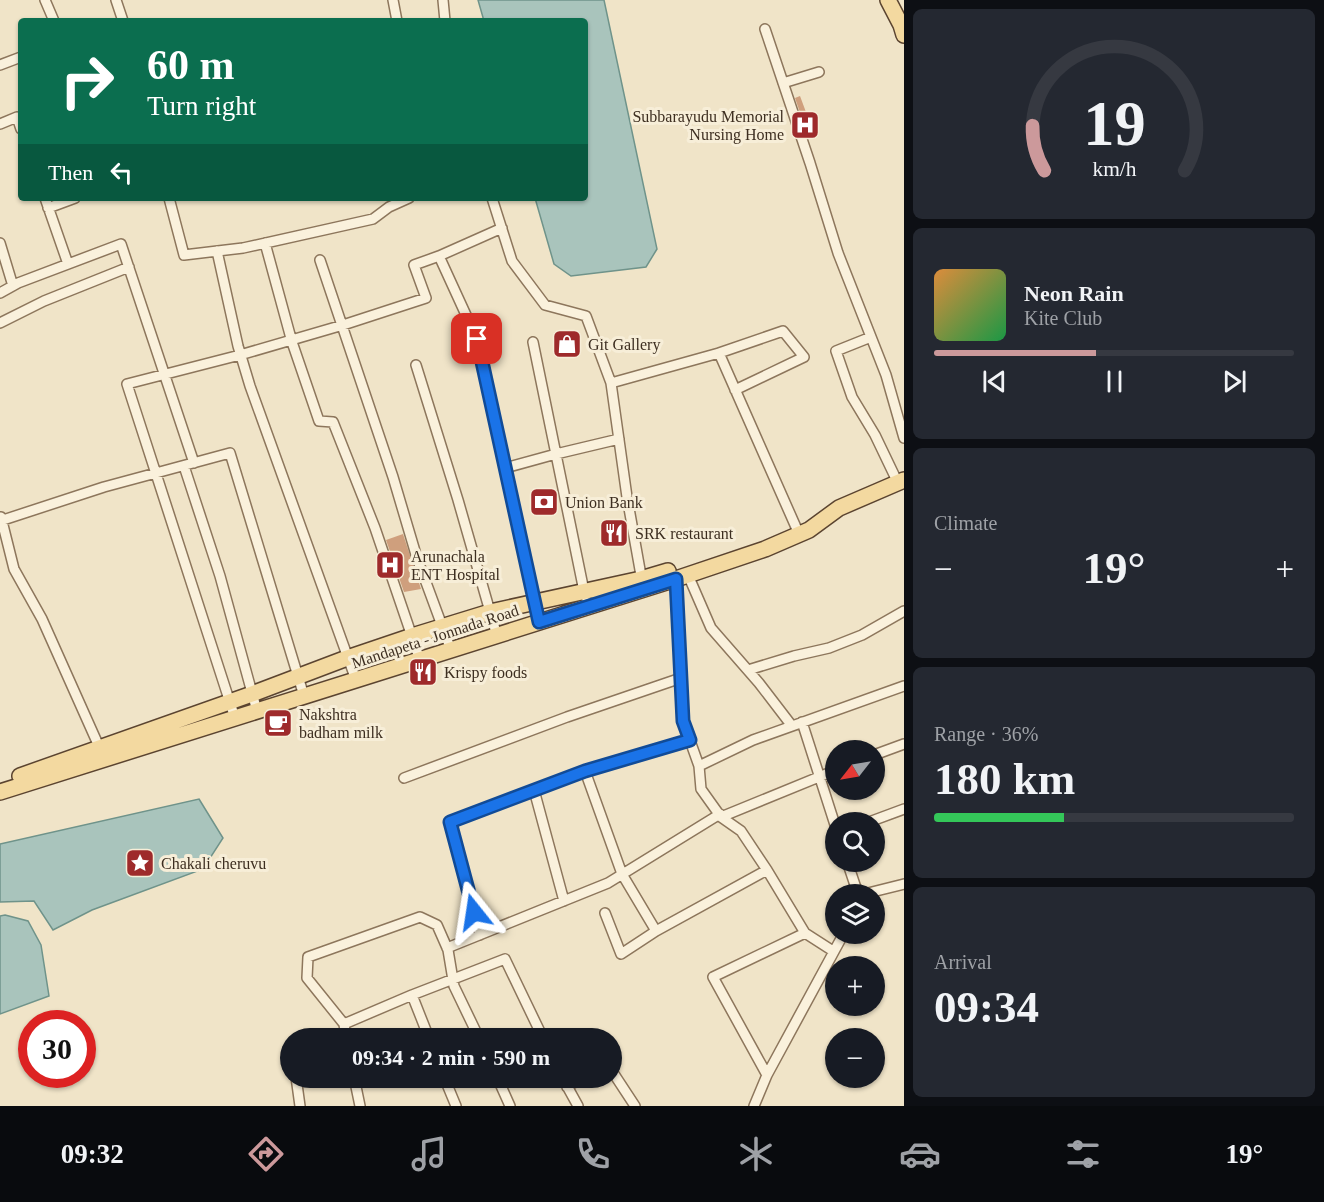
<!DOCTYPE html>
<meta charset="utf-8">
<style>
body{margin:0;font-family:Georgia,serif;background:#242831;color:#f1f3f6;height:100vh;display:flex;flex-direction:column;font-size:22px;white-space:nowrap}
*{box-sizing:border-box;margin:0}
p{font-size:20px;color:#9ea1a6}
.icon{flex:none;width:33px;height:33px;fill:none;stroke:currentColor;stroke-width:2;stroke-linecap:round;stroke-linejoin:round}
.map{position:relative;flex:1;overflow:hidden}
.details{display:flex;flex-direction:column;gap:9px;padding:9px;background:#0d0f14;width:420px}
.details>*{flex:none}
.banner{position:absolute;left:18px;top:18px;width:570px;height:183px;border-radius:6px;box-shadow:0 2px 4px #0004;background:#0b6e4f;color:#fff;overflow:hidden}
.needle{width:39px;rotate:239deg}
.tools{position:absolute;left:825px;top:740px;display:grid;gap:12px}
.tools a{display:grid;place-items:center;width:60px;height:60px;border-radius:50%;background:#171b24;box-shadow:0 2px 4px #0004;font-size:30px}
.speed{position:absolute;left:18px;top:1010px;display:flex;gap:12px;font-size:30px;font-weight:700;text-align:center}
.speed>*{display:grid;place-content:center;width:78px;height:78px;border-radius:50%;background:#171b24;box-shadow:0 2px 4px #0004;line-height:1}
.speed .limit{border:9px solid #d22;background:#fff;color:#111}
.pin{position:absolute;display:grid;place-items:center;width:51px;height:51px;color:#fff;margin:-26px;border-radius:12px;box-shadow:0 3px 9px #0006}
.me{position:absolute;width:66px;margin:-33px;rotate:345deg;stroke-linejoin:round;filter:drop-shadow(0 0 4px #0008)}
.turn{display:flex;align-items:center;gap:21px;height:126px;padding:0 30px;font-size:27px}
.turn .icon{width:78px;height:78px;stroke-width:2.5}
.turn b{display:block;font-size:42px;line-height:51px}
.then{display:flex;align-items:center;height:57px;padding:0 30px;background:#0003;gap:12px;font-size:22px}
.big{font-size:45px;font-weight:800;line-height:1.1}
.details .widget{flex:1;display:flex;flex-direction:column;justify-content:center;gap:9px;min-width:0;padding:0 21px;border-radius:9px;background:#242831}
.details .dial{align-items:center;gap:0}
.dial svg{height:156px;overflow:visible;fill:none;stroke:#363941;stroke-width:7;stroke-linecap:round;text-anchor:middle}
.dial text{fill:#f1f3f6;stroke:none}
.song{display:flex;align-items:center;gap:18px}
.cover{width:72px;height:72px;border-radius:9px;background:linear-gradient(135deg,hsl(30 70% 55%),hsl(140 70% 35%))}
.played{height:6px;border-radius:3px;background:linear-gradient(90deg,#cc999b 45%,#363941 45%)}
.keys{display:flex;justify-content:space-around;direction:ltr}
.heat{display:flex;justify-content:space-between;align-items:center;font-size:33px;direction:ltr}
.charge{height:9px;border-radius:4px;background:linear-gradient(90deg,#34c759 36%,#363941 0)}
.trip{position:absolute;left:280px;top:1028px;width:342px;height:60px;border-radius:30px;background:#171b24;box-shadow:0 2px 4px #0004;font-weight:800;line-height:60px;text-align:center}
.tabs{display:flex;height:96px;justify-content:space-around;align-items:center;background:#090b0e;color:#9ea1a6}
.tabs .icon{width:42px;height:42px}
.tabs .current{color:#cc999b}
.tabs b{font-size:27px;color:#f1f3f6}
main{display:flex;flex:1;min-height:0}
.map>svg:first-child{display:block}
.water{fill:#a9c4bc;stroke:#6f938a;stroke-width:1.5}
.building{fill:#cf9f7d}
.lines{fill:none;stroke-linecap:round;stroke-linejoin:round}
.minor-casing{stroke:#8d765c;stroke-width:12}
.primary-casing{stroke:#5b4430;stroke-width:18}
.minor{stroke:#faf1dc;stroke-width:9}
.primary{stroke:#f3d9a0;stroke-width:15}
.route-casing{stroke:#114b97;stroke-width:15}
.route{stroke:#1a73e8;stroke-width:10}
.labels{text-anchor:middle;stroke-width:6;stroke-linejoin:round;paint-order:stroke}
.poi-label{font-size:16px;fill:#3d2e20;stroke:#f7eed8;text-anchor:start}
.street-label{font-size:16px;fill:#3d2e20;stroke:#f7eed8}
</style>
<main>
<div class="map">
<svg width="904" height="1106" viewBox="0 0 904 1106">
<rect width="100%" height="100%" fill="#f0e4c8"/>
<!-- water -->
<path class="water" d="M478,0H604L657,249L646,267L571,276L554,264L535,198H585V21H484Z
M199,799L223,838L203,869L92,910L53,930L34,901L0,902V844Z
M5,915L28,921L41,945L49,996L0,1014V916Z"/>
<!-- building -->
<path class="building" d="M800,96L813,131L807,133L795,98Z
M403,534L421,589L404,592L386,540Z"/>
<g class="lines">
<!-- minor casing -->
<g class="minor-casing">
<path id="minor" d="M45,0L54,21
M116,0L123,21
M393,0L397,21
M443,0L445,21
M765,29L810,163L838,253L886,375L904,438
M0,65L21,57
M783,83L819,72
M0,124L17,117L21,129
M45,198L68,264
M169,198L184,255L243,248L373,219L389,207L409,198
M492,198L512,261L545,305L586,316L611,383
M48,208L75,198
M502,228L439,256L477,339L539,622
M0,243L13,286
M265,243L292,342L319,421L333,422L375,528L420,660
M217,251L238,346L250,386L356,680
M320,260L393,477L417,558L451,650
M0,293L18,283L121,244L194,463
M0,323L44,301L129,267
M871,337L836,351L852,397L875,435L898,483
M533,342L585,596
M719,353L783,331L804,357L735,390
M416,365L458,500L497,636
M184,466L220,576L257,711
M505,468L556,454L619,439
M1,517L14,569L42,619L101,751
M0,521L104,487L230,453L304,696
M688,575L711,628L759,683L792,726
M676,579L683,721L699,766L701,789L721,817L741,831L767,870L805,933L833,951
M642,581L627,497L611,383L719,353L799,534
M748,670L794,656L829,648L862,635L904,611
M235,718L127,384L240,355L343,325L426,298L414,265L439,256
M802,722L836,828
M690,740L585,771L622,874L656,931L767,870
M874,755L904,744
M699,766L753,740L904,686
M404,778L567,717L681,678
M534,790L564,901
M721,817L836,770
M869,822L904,809
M847,861L858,894
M864,894L904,884
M605,913L621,954L656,931
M480,935L450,822L585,771
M447,948L608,883L720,814
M412,995L505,959L543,1038
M344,1024L412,995L429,1038
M346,1038L344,1024L307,978L308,957L420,917L437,925L448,950L454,986L479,1038
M612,1071L635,1106
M767,1075L713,977L805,933
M296,1077L300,1106
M354,1077L360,1106
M444,1077L456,1106
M497,1077L510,1106
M562,1077L578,1106
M567,1087L583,1077
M754,1106L767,1075L844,933"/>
</g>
<!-- primary casing -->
<g class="primary-casing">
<path id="primary" d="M888,0L901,25L904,35
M20,776L252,694L347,658L412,636L490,612L641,579L668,571
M0,792L676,579L765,549L809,530L839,508L904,480"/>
</g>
<!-- minor -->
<use href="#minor" class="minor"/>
<!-- primary -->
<use href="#primary" class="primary"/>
</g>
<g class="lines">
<!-- route casing -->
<g class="route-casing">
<path id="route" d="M474,912L450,822L585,771L690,740L683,721L676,579L539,622L477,339"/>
</g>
<!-- route -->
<use href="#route" class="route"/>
</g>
<!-- icons -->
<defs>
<g id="hospital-square" transform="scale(1.5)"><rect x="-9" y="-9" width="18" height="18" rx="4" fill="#9e2a2b" stroke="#f7eed8"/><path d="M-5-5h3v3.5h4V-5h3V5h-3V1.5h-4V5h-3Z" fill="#fff"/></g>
<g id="shop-square" transform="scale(1.5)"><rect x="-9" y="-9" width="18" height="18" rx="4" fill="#9e2a2b" stroke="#f7eed8"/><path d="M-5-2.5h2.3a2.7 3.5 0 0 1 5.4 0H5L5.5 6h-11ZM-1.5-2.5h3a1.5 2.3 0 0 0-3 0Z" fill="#fff"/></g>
<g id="bank-square" transform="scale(1.5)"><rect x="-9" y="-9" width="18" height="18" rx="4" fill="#9e2a2b" stroke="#f7eed8"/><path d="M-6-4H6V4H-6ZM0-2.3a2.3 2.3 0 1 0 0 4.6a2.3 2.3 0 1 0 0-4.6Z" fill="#fff"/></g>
<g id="restaurant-square" transform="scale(1.5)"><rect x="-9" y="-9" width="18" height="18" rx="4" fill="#9e2a2b" stroke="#f7eed8"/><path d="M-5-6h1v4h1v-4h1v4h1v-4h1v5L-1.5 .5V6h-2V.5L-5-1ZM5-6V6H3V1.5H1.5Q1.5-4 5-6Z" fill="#fff"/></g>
<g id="cafe-square" transform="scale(1.5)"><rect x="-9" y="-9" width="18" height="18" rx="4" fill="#9e2a2b" stroke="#f7eed8"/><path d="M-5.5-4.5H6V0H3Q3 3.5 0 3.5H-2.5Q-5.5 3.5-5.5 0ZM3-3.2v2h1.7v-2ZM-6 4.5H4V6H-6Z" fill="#fff"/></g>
<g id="sight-square" transform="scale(1.5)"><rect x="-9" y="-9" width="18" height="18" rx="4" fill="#9e2a2b" stroke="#f7eed8"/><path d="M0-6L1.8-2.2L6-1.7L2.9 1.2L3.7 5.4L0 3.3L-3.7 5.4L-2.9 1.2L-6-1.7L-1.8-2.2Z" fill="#fff"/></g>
</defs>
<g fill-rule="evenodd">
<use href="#hospital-square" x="805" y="125"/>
<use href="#shop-square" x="567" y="344"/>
<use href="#bank-square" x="544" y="502"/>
<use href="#restaurant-square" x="614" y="533"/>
<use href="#hospital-square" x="390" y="565"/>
<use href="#restaurant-square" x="423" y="672"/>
<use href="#cafe-square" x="278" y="723"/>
<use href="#sight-square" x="140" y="863"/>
</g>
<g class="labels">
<!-- poi labels -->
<g class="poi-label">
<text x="784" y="122" text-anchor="end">Subbarayudu Memorial<tspan x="784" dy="18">Nursing Home</tspan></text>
<text x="588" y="350">Git Gallery</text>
<text x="565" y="508">Union Bank</text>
<text x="635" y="539">SRK restaurant</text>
<text x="411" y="562">Arunachala<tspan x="411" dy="18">ENT Hospital</tspan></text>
<text x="444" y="678">Krispy foods</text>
<text x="299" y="720">Nakshtra<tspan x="299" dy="18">badham milk</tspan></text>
<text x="161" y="869">Chakali cheruvu</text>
</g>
<!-- street labels -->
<g class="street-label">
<text transform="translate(435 636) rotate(-18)" y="6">Mandapeta - Jonnada Road</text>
</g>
</g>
</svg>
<div class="tools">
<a><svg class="needle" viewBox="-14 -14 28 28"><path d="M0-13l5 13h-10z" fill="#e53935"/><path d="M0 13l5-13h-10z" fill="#9ea1a6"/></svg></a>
<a><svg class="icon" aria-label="search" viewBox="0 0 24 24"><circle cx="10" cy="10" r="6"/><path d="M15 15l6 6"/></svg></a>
<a><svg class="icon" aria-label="layers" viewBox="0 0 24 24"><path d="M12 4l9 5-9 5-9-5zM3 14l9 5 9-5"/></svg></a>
<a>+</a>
<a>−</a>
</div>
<div class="speed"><div class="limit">30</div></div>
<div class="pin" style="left:477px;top:339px;background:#d93025"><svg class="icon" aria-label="arrive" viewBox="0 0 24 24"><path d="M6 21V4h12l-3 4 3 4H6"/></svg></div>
<svg class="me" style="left:474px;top:912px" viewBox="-20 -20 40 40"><path d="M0-17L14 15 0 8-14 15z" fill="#1a73e8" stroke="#fff" stroke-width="4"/></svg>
<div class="trip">09:34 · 2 min · 590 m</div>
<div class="banner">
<div class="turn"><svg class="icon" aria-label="right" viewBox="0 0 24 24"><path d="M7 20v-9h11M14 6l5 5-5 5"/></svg><div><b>60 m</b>Turn right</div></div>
<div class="then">Then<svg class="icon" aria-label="left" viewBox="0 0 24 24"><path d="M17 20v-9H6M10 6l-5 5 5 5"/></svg></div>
</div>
</div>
<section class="details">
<div class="widget dial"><svg viewBox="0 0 100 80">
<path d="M14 69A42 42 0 1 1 86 69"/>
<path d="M14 69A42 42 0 0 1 8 46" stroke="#cc999b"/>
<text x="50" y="56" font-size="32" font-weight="700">19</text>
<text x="50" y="72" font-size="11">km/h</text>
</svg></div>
<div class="widget">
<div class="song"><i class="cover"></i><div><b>Neon Rain</b><p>Kite Club</p></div></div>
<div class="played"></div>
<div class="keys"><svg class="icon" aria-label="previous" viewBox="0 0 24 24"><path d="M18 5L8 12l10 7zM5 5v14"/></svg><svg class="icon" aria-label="pause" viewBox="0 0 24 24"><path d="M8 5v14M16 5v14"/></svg><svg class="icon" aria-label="next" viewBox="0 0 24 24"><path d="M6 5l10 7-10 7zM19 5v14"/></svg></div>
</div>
<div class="widget"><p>Climate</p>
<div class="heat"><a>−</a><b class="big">19°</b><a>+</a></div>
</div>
<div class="widget"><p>Range · 36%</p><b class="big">180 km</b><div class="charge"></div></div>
<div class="widget"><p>Arrival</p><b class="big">09:34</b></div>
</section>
</main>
<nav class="tabs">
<b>09:32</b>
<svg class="icon current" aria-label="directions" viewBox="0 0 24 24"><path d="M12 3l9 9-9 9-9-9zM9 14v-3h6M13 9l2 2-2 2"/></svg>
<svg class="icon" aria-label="music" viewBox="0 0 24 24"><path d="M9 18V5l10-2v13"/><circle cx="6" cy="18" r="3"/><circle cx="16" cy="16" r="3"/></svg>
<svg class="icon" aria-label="phone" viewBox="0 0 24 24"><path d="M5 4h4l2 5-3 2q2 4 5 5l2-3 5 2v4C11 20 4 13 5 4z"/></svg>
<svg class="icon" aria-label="climate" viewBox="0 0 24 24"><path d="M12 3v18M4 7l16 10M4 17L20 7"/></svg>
<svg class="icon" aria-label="car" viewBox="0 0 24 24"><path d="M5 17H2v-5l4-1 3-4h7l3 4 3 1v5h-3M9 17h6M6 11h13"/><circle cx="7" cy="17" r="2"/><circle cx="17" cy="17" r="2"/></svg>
<svg class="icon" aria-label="filters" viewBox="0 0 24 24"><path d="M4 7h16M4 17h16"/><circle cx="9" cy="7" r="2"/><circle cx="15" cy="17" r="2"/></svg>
<b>19°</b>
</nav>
